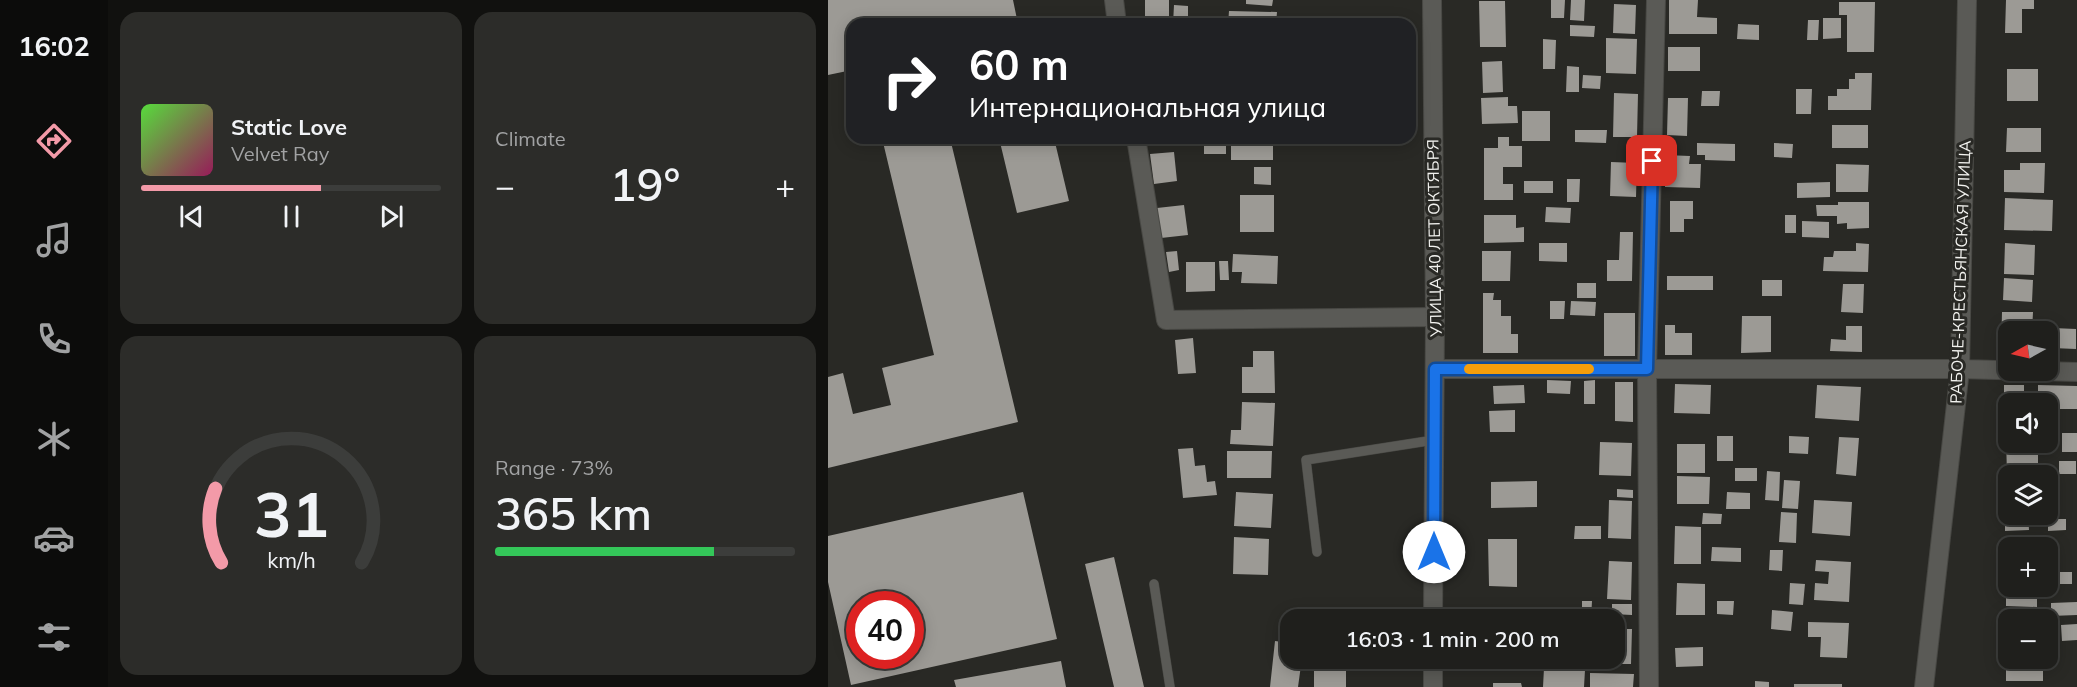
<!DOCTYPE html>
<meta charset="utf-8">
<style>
body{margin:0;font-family:Mulish,sans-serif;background:#2c2c29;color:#f1f3f6;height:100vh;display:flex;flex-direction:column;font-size:22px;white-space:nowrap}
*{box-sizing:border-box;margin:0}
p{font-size:20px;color:#a1a2a3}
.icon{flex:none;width:33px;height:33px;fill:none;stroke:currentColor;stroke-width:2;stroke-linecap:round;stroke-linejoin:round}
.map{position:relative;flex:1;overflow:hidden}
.side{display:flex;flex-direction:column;gap:12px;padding:12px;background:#11110f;width:720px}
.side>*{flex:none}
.hud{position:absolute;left:18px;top:18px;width:570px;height:126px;border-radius:18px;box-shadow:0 3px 15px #0003,0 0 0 2px #3c3d3b;background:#202124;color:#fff;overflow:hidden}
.needle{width:39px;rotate:262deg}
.buttons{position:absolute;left:1170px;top:321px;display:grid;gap:12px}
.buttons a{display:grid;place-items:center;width:60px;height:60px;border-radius:12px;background:#1f1f1c;box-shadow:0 3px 15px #0003,0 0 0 2px #3c3d3b;font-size:30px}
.speed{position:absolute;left:18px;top:591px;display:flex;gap:12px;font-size:30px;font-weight:700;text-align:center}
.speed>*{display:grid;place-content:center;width:78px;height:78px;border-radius:50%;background:#1f1f1c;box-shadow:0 3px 15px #0003,0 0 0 2px #3c3d3b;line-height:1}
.speed .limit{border:9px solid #d22;background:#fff;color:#111}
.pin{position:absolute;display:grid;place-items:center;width:51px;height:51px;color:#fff;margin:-26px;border-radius:12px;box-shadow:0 3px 9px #0006}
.me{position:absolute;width:66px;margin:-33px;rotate:0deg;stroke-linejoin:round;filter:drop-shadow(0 0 4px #0008)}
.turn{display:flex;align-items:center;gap:21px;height:126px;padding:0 24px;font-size:27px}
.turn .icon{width:78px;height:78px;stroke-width:2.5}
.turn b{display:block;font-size:42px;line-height:51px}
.big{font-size:45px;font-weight:600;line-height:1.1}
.side .card{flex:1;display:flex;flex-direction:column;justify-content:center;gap:9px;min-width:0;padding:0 21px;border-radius:18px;background:#2c2c29}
.side .dial{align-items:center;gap:0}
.dial svg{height:156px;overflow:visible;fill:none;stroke:#3c3d3b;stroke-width:7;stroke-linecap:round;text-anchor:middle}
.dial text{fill:#f1f3f6;stroke:none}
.song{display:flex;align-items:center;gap:18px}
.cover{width:72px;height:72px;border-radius:9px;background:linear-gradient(135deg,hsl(110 70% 55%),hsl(330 70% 35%))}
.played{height:6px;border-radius:3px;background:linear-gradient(90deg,#f39aa8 60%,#3c3d3b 60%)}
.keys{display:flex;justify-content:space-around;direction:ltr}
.heat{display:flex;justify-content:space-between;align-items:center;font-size:33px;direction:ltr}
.charge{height:9px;border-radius:4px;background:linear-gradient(90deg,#34c759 73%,#3c3d3b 0)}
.side .tiles{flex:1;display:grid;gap:12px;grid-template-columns:repeat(2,1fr)}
.trip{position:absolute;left:452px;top:609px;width:345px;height:60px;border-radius:18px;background:#1f1f1c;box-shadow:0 3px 15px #0003,0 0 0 2px #3c3d3b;font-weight:600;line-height:60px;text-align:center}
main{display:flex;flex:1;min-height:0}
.dock{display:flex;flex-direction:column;width:108px;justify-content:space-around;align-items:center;background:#0c0c0b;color:#a1a2a3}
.dock .icon{width:42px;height:42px}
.dock .active{color:#f39aa8}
.dock b{font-size:27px;color:#f1f3f6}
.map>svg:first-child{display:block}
.building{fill:#9c9a95;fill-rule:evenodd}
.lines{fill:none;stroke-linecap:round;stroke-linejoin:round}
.service-casing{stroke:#484844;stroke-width:10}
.minor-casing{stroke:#484844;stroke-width:20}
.tertiary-casing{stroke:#484844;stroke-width:20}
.service{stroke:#5a5a56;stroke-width:9}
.minor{stroke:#5a5a56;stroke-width:18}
.tertiary{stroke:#5a5a56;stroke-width:18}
.route-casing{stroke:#114b97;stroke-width:15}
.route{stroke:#1a73e8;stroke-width:10}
.slow{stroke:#f59e0b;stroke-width:10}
.labels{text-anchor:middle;stroke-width:6;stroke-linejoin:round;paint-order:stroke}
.street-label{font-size:16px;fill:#f2f2ef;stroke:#292925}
</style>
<main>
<nav class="dock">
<b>16:02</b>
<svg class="icon active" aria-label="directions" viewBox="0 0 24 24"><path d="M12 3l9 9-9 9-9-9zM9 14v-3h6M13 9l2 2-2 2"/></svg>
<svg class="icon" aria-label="music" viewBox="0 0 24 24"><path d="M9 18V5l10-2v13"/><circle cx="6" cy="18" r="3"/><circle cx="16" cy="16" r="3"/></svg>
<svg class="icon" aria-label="phone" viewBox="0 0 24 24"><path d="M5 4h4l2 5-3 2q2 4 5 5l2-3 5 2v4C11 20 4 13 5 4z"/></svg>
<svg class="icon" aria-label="climate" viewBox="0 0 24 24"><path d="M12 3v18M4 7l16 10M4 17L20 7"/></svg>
<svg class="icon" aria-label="car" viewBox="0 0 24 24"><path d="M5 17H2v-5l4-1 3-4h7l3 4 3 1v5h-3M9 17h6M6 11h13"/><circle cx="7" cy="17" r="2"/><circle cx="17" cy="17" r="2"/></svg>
<svg class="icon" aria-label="filters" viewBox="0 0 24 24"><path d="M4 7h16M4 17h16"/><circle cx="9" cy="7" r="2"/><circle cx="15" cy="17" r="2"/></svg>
</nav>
<section class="side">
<div class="tiles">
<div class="card">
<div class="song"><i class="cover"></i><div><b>Static Love</b><p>Velvet Ray</p></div></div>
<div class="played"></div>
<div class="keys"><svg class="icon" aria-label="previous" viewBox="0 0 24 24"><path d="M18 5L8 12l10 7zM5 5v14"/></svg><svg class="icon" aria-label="pause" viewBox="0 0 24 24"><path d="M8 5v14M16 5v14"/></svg><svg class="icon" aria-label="next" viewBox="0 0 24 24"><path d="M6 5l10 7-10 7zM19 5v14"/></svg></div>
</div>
<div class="card"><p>Climate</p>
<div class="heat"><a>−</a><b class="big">19°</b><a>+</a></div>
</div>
<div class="card dial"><svg viewBox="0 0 100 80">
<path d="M14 69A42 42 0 1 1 86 69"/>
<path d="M14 69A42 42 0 0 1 11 31" stroke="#f39aa8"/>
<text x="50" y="56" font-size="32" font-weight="700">31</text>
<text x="50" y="72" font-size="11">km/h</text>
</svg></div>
<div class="card"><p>Range · 73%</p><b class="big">365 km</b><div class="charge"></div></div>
</div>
</section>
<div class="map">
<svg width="1249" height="687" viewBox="0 0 1249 687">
<rect width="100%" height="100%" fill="#292925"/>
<!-- building -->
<path class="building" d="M0,0H185L190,24H24V70L0,75Z
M317,0H341V21L317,20Z
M418,0H445L444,6L418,4Z
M723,0H737L736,18H723Z
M743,0H757L756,21L742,20Z
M841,0H870L869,17L889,18V34H841Z
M1178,0H1206V9H1194V33H1177Z
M651,1H677L678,47H652Z
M1011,2H1047L1046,52H1019V15H1011Z
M786,4L808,5L807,34L785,33Z
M346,5L360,6V24H345Z
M401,11L449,12L448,24H400Z
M995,18H1013V38L995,39Z
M980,20H991L990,40H979Z
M910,24L931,25V40L909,39Z
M742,25L767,26L766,37L742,36Z
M778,38L809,39L808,74L778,73Z
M715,39L728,40L727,69H715Z
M840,47H872V71H840Z
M674,61L675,92L655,93L654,62Z
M739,66L751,67V92H738Z
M1179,69H1210V101H1179Z
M1027,73H1044L1043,110H1000V96H1009V89H1021V79H1027Z
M755,75L773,76L772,89L754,88Z
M968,89H984L983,114H968Z
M874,91H892L891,106H873Z
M786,93L810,94L809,137H785Z
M680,97V106H689L690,123L654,124L653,98Z
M840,98H860L859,136L839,135Z
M694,111H722V141H694Z
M1004,125H1040V148H1004Z
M1179,128H1213V152H1178Z
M747,130H779L778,143L747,142Z
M670,137H681V146H694V167H675V184H685V200H656V148H670Z
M54,138H122L190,422L0,468V377L15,373L25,414L63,405L54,368L106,355Z
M171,138H226L241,201L189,213Z
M376,142H398V154H376Z
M403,143H445V160H403Z
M869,143L907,144V161L877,160V155H869Z
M946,143L965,144L964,158L946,157Z
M346,152L349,181L326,184L322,154Z
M837,155L862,156L861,164H873L872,188L837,187Z
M783,162L809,163L808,197L782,196Z
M1192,163H1217L1216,193L1176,192V170H1192Z
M1008,164L1041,165L1040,192H1008Z
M426,167H443V185L426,184Z
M739,179H752L751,202H739Z
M696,181H725V193H696Z
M1002,182V197L969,198V183Z
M412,195H446V232H412Z
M1177,198L1225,200L1224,231L1176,230Z
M842,201H865V219H856V232H842Z
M1010,202H1041V228L1019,229V223L1009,224V216H989L988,205H1010Z
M356,205L360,235L333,238L329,208Z
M718,207L743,208L742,223L717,222Z
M656,215H688V228L696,227V242L656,243Z
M957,215H968V233H957Z
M974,221L1001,222V238L974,237Z
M792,232H805L804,281H779V260H791Z
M711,243H739V262L711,261Z
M1028,243L1041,244L1040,272L995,271L996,257H1005L1006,251H1028Z
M1177,243L1207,245L1206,275L1176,274Z
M349,251L351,270L341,272L338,252Z
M654,251H683L682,281H654Z
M405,254L450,256L449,284L413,283L414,272H404Z
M391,261H400L401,280H392Z
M358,262H387V291L358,292Z
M839,276H885V290H839Z
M1176,278L1205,280L1204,302L1175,300Z
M934,280H954V296H934Z
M749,283H768V298H749Z
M1015,284H1036L1035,313L1013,312Z
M655,293H666L665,300H673V316H683V334H690V353H655Z
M722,301H737L736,319H722Z
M743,301L768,302L767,316L742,315Z
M1174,312H1205L1204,332H1180V354L1173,353Z
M776,313H807V356H776Z
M914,316H943V352L913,353Z
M837,325H847V333H864V355H837Z
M1018,326H1034V352L1002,351L1003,339L1018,340Z
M1225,328L1248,329V349L1224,348Z
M365,338L368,373L350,374L347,340Z
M425,351H446L447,393H414V367H425Z
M719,380L743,381L742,394L719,393Z
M767,380V404H756V381Z
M787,382H805V422L787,421Z
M847,384L883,385L882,414L846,413Z
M696,385L697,403L666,404L665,386Z
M989,385L1033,387L1031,421L987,418Z
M1176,385H1196V404H1180V422H1176Z
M1210,385L1249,386V409H1226V400L1210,399Z
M414,402L447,403L445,446L402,444L403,430H413Z
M687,410V432H662L661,411Z
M1234,433H1249V452H1234Z
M889,436H905V461H889Z
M961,436L981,437L980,454L961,453Z
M1178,436H1180V442H1201V451H1210V464H1222V476H1179Z
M1011,437L1031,438L1028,476L1008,474Z
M772,442L804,443L803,476L771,475Z
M849,444H877V473H849Z
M365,448L367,466L377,465L379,482L387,481L389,495L355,498L350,449Z
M399,451H444L443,478H399Z
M1231,461H1248V474H1231Z
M907,468H929V481H907Z
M939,471L952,472L951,501L937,500Z
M849,476L882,477L881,504H849Z
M956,480L972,481L970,509L954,508Z
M709,481V507L663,508V482Z
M1177,485H1180V514H1200L1201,530L1177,531Z
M789,489L805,490V498L789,497Z
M195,492L229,639L23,685L0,582V536ZM32,604H82V656H32Z
M408,492L445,494L443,528L406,526Z
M899,492L922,493V509H898Z
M781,500L804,501L803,539L780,538Z
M986,500L1024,502L1022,536L984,533Z
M953,512L969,513L968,543L951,542Z
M875,513L894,514L893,524H874Z
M1220,519H1238V530L1220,531Z
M747,526H773V539H746Z
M847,526L873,527V564H846Z
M406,537L441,539L440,575L405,574Z
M660,539H689V587L661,586Z
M884,547L913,548V562L883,561Z
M942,550H955L954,571L941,570Z
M286,557L316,687H286L257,564Z
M988,560L1023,562L1021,602L986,600L987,583L1000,584L1001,572L987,571Z
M781,561L804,562L803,600L779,599Z
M1220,572H1244V584H1220Z
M1178,581H1180V586H1209V607L1178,606Z
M849,583L877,584V615H848Z
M962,583L977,584L975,605L961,604Z
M754,601H764L763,620L754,619Z
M889,601H906L905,615L889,614Z
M1249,602V615L1223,616V603Z
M784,604H804V615L784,614Z
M944,610L965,612L963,631L943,629Z
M665,614H692V620H665Z
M980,622L1021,623L1019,658L992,657L993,637H980Z
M1249,624V640L1234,641L1233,625Z
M786,629H804L803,664H779V658H786Z
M447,641L462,643V658H474L470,687H442Z
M875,647V666L848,667L847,648Z
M1178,654H1180V658H1215V681H1178Z
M486,658H518V687H486Z
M233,661L238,687H128L126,680Z
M716,668L757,670L756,687H715Z
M762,673L806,674L805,687H762Z
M927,681L941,682V687H927Z
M665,683H693L694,687H665Z
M966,684H1014V687H966Z"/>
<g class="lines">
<!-- service casing -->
<g class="service-casing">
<path id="service" d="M489,552L478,460L606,440
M326,584L342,687"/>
</g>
<!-- minor casing -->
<g class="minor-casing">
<path id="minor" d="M286,0L289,24
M308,138L338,320L607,317
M607,369H1132L1249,372
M821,687L819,369L828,0
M1096,687L1132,369L1139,0"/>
</g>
<!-- tertiary casing -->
<g class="tertiary-casing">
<path id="tertiary" d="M604,0L607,317L605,620
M605,687V658"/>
</g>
<!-- service -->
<use href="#service" class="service"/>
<!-- minor -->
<use href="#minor" class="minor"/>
<!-- tertiary -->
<use href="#tertiary" class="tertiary"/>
</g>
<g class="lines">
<!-- route casing -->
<g class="route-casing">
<path id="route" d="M606,552L607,369H819L824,161"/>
</g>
<!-- route -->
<use href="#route" class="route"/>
<!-- slow -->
<path class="slow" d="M641,369H761"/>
</g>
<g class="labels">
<!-- street labels -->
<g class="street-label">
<text transform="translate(606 238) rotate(-91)" y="6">УЛИЦА 40 ЛЕТ ОКТЯБРЯ</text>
<text transform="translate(1132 272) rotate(-88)" y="6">РАБОЧЕ-КРЕСТЬЯНСКАЯ УЛИЦА</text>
</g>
</g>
</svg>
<div class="buttons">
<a><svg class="needle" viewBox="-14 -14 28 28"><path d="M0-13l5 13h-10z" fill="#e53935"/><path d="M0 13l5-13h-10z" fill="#a1a2a3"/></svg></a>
<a><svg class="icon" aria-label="sound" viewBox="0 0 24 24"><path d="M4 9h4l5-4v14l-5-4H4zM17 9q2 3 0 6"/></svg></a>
<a><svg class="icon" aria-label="layers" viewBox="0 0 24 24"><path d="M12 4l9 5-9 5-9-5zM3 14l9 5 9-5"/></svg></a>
<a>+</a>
<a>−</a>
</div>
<div class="speed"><div class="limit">40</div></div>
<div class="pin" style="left:824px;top:161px;background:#d93025"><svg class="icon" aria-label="arrive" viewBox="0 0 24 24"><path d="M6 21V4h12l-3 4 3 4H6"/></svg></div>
<svg class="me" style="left:606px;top:552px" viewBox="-20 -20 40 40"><circle r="19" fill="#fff"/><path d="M0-13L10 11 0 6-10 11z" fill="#1a73e8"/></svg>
<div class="trip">16:03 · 1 min · 200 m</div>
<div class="hud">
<div class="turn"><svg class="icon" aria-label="right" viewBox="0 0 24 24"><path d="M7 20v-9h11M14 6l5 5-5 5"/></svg><div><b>60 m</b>Интернациональная улица</div></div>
</div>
</div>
</main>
